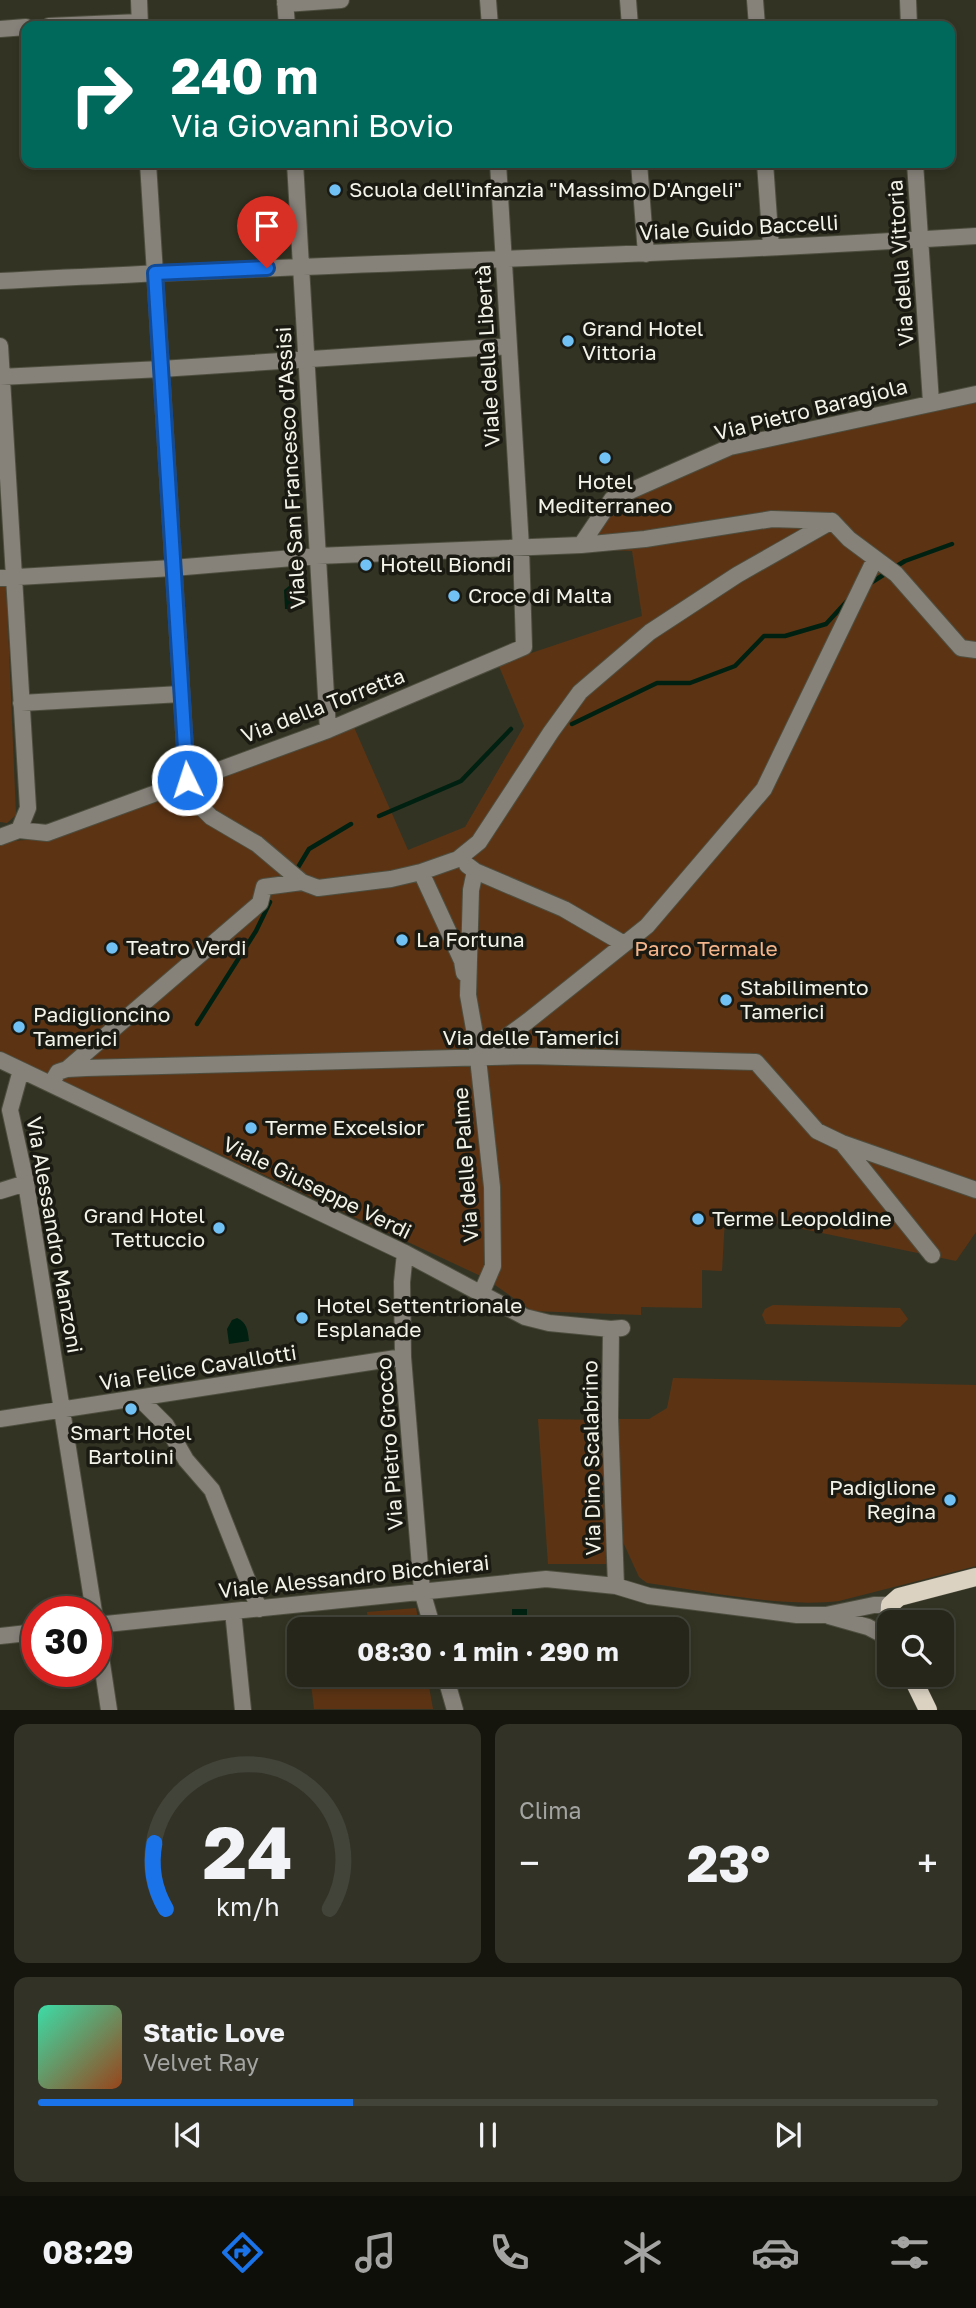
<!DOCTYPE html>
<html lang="it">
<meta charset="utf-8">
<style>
body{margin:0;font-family:"Golos Text",sans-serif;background:#323227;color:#f1f3f6;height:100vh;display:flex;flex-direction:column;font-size:26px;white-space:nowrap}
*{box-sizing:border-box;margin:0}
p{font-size:23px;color:#a4a5a2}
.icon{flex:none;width:38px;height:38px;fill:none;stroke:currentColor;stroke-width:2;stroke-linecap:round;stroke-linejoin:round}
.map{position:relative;height:1710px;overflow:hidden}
.details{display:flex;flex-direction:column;gap:14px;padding:14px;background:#15150e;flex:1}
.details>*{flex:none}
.hud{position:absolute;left:21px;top:21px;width:934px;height:147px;border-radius:14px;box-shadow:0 4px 10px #0003,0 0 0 2px #424339;background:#00695c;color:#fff;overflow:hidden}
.buttons{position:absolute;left:877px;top:1610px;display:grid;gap:14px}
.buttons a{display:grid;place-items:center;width:77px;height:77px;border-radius:14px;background:#26261a;box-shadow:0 4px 10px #0003,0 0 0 2px #424339;font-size:35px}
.speed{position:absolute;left:21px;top:1596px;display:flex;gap:14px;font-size:35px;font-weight:700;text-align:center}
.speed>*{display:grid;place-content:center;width:91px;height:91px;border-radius:50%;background:#26261a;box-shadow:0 4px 10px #0003,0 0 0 2px #424339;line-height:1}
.speed .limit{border:10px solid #d22;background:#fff;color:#111}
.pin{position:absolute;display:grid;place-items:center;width:60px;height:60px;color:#fff;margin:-72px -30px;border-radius:50% 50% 50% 0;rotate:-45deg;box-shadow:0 0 7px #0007}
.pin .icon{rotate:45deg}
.me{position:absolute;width:77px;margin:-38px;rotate:356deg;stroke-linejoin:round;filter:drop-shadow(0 0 5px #0008)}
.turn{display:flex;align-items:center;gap:24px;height:147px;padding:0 35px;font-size:32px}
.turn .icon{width:91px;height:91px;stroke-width:2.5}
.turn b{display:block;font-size:49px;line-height:60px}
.big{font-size:52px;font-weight:700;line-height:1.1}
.details .tile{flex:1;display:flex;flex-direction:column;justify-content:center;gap:10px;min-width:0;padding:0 24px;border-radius:14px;background:#323227}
.details .dial{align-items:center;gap:0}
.dial svg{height:182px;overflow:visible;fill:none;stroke:#424339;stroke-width:7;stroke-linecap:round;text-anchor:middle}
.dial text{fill:#f1f3f6;stroke:none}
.song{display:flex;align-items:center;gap:21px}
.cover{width:84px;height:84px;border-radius:10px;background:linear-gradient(135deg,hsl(160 70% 55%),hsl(20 70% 35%))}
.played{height:7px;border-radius:4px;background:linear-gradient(90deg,#1a73e8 35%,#424339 35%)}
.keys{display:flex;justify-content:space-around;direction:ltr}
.heat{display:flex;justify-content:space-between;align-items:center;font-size:38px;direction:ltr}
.details .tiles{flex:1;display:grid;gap:14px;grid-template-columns:1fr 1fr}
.tile:last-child{grid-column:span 2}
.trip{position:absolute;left:287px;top:1617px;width:402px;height:70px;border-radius:14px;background:#26261a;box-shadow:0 4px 10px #0003,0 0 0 2px #424339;font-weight:700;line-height:70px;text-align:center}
.tab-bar{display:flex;height:112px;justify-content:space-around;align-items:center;background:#0f0f0a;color:#a4a5a2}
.tab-bar .icon{width:49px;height:49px}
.tab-bar .active{color:#1a73e8}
.tab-bar b{font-size:32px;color:#f1f3f6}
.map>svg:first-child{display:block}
.green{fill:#5c3414}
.water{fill:#002111}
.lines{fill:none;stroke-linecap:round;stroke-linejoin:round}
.stream{stroke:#002111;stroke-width:4.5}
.minor-casing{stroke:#4e4e3f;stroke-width:18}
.major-casing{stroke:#4e4e3f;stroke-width:19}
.minor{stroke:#86827a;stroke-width:16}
.major{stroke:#dbd2c2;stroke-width:18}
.route-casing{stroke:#114b97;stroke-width:18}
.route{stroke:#1a73e8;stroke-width:12}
.poi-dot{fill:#72c1f5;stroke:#1a1a13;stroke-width:2.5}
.labels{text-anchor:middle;stroke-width:7;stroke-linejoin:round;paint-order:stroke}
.poi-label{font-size:21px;fill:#f3f3e9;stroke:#1a1a13;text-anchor:start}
.street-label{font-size:21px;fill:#f3f3e9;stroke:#1a1a13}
.park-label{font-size:21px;fill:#f5b58a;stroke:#1a1a13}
</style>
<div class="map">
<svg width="976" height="1710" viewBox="0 0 976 1710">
<rect width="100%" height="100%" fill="#333323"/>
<!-- green -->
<path class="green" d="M976,401V1232L956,1261L760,1220L725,1218L722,1271L702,1270V1308L641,1307V1315L532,1311L485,1278L0,1052V842L52,838L353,725L408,850L465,827L524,726L498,664L642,616L632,551L585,549L618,501L732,452Z
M0,581H6L16,815L7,823L0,822Z
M773,1305L900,1308L908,1319L900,1327L766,1324L762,1315L765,1309Z
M673,1378L976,1385V1566L839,1601C780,1608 707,1591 647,1583L639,1577L623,1542L617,1419H649L667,1408Z
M538,1419L607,1420L608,1564H548Z
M416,1608L420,1629H369L367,1612Z
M310,1675H427L433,1709H314Z"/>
<!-- water -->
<path class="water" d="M289,579H294L302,609H285L284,590L289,586Z
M237,1318C247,1322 248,1331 249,1341L229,1344L227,1329L232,1320Z
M512,1609H527V1629H512Z"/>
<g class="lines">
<!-- stream -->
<path class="stream" d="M895,567L905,561L952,544
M869,584L888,572
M572,724L657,683H690L735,666L764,636H785L826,624L848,600
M379,816L461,781L511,729
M297,869L309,849L351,824
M197,1024L256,931L270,902"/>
<!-- minor casing -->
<g class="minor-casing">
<path id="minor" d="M139,0L140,26
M285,0L287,26
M488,0L490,26
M628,0L630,26
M755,0L757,26
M908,0L909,26
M285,4L341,0
M49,26L140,22
M0,29L26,27
M148,163L187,780
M295,163L328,730
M639,163L646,254
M765,163L771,247
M915,163L931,402
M0,281C325,263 651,257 976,236
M0,346L28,808L19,830
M0,377L161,369L509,346
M581,545L645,539L772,519L832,521
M0,578L173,568L317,556L581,545L612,499L730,447L976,394
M21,703L181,694
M178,784L211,817L257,844L302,882
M0,837L19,830L47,833L328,730L524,647L521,547L498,163
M467,865L475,871L564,909L624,944
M475,871L471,890L468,995L476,1040L492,1187L493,1266L481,1294
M421,872L462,961L464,973
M478,1058L528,1021L647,926L764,789L875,559
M0,1060L405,1253L525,1317L549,1323L611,1329L622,1328
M67,1069L260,903L264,887L302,882L318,888L391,879L421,872L458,859L479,842L551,732L580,692L650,632L737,575L832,521L849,539L896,574L961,648L976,650
M21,1070L10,1110L26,1183L94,1612
M51,1084L58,1072L67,1069L86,1068L528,1056L756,1062L817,1131L842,1143L976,1190
M842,1143L932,1255
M0,1191L26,1183
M405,1253L402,1282L403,1357L422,1591L433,1629
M611,1329L610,1417L616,1586
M140,1399L166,1425L186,1460L212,1490L259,1609
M0,1419L403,1357
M233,1611L243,1710
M829,1616L868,1627L889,1638
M96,1624L109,1710
M96,1625L546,1579L616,1586L649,1596L797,1615H826L874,1605H890
M0,1636L37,1632
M445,1675L455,1710"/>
</g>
<!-- major casing -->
<g class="major-casing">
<path id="major" d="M889,1624L890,1605L899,1597L976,1577
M911,1675L928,1710"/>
</g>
<!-- minor -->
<use href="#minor" class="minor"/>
<!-- major -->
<use href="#major" class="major"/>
</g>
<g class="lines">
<!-- route casing -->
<g class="route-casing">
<path id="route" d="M187,780L155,273L267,268"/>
</g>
<!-- route -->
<use href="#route" class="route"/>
</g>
<!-- markers -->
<g class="poi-dot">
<circle cx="335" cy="190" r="7"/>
<circle cx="568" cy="341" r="7"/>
<circle cx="605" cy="458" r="7"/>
<circle cx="366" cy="565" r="7"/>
<circle cx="454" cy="596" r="7"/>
<circle cx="402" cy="940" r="7"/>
<circle cx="112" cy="948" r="7"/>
<circle cx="726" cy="1000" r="7"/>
<circle cx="19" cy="1027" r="7"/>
<circle cx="251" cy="1128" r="7"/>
<circle cx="698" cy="1219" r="7"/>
<circle cx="219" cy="1228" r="7"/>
<circle cx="302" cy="1318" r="7"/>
<circle cx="131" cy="1409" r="7"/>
<circle cx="950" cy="1500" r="7"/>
</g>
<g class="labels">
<!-- poi labels -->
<g class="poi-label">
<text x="349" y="197">Scuola dell'infanzia "Massimo D'Angeli"</text>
<text x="582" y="336">Grand Hotel<tspan x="582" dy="24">Vittoria</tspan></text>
<text x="605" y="489" text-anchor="middle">Hotel<tspan x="605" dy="24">Mediterraneo</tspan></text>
<text x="380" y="572">Hotell Biondi</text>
<text x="468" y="603">Croce di Malta</text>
<text x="416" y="947">La Fortuna</text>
<text x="126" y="955">Teatro Verdi</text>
<text x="740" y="995">Stabilimento<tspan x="740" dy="24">Tamerici</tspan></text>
<text x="33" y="1022">Padiglioncino<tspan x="33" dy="24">Tamerici</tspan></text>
<text x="265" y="1135">Terme Excelsior</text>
<text x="205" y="1223" text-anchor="end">Grand Hotel<tspan x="205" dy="24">Tettuccio</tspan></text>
<text x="712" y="1226">Terme Leopoldine</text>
<text x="316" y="1313">Hotel Settentrionale<tspan x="316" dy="24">Esplanade</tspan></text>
<text x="131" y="1440" text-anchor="middle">Smart Hotel<tspan x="131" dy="24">Bartolini</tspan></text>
<text x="936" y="1495" text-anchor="end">Padiglione<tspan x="936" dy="24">Regina</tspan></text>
</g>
<!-- street labels -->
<g class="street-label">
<text transform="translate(739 228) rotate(-3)" y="7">Viale Guido Baccelli</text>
<text transform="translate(901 263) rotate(-94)" y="7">Via della Vittoria</text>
<text transform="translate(488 356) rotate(-93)" y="7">Viale della Libertà</text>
<text transform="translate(811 410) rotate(-14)" y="7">Via Pietro Baragiola</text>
<text transform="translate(291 468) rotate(-93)" y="7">Viale San Francesco d'Assisi</text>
<text transform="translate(323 706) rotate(-21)" y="7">Via della Torretta</text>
<text x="531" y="1045">Via delle Tamerici</text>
<text transform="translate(466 1165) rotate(-94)" y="7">Via delle Palme</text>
<text transform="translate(317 1188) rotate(26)" y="7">Viale Giuseppe Verdi</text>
<text transform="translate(54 1235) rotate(80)" y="7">Via Alessandro Manzoni</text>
<text transform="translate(198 1368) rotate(-9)" y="7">Via Felice Cavallotti</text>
<text transform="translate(390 1444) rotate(-94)" y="7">Via Pietro Grocco</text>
<text transform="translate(592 1458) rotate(-91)" y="7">Via Dino Scalabrino</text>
<text transform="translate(354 1577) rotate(-6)" y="7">Viale Alessandro Bicchierai</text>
</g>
<!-- park labels -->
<g class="park-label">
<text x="706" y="956">Parco Termale</text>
</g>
</g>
</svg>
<div class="buttons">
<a><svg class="icon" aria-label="search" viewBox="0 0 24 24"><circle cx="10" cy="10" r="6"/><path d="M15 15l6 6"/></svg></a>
</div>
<div class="speed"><div class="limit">30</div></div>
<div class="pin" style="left:267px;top:268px;background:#d93025"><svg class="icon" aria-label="arrive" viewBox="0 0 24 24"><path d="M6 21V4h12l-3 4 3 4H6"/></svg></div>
<svg class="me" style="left:187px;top:780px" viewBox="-20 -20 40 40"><circle r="17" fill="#1a73e8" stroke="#fff" stroke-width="3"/><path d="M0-11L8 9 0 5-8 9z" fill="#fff"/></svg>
<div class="trip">08:30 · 1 min · 290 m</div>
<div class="hud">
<div class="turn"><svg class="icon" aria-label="right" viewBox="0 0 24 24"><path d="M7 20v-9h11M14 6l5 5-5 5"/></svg><div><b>240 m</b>Via Giovanni Bovio</div></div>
</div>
</div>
<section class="details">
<div class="tiles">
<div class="tile dial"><svg viewBox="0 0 100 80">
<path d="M14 69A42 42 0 1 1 86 69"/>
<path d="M14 69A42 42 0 0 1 9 40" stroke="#1a73e8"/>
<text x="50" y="56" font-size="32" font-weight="700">24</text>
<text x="50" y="72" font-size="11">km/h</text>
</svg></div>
<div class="tile"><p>Clima</p>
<div class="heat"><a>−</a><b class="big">23°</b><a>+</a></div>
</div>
<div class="tile">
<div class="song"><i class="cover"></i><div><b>Static Love</b><p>Velvet Ray</p></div></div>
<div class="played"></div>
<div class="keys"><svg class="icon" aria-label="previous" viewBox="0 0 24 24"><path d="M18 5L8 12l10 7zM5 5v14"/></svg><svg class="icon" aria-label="pause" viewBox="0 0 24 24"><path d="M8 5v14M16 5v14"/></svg><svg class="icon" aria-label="next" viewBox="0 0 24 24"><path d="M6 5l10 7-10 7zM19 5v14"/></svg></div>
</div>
</div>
</section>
<nav class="tab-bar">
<b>08:29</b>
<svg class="icon active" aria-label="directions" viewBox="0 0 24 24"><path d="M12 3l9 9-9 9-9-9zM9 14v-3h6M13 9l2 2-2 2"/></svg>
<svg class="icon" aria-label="music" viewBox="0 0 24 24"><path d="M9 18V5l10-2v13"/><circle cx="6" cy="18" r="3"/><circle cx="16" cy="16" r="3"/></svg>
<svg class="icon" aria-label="phone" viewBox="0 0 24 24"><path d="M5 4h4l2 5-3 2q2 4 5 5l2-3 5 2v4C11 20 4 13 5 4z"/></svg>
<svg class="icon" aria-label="climate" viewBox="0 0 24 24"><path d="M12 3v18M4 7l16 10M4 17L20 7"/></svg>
<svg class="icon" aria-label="car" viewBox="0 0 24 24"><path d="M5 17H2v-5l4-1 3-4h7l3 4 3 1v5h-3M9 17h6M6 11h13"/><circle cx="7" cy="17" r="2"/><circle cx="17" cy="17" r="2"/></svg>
<svg class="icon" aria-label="filters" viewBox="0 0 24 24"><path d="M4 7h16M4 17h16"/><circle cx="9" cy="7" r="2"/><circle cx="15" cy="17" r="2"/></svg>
</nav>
